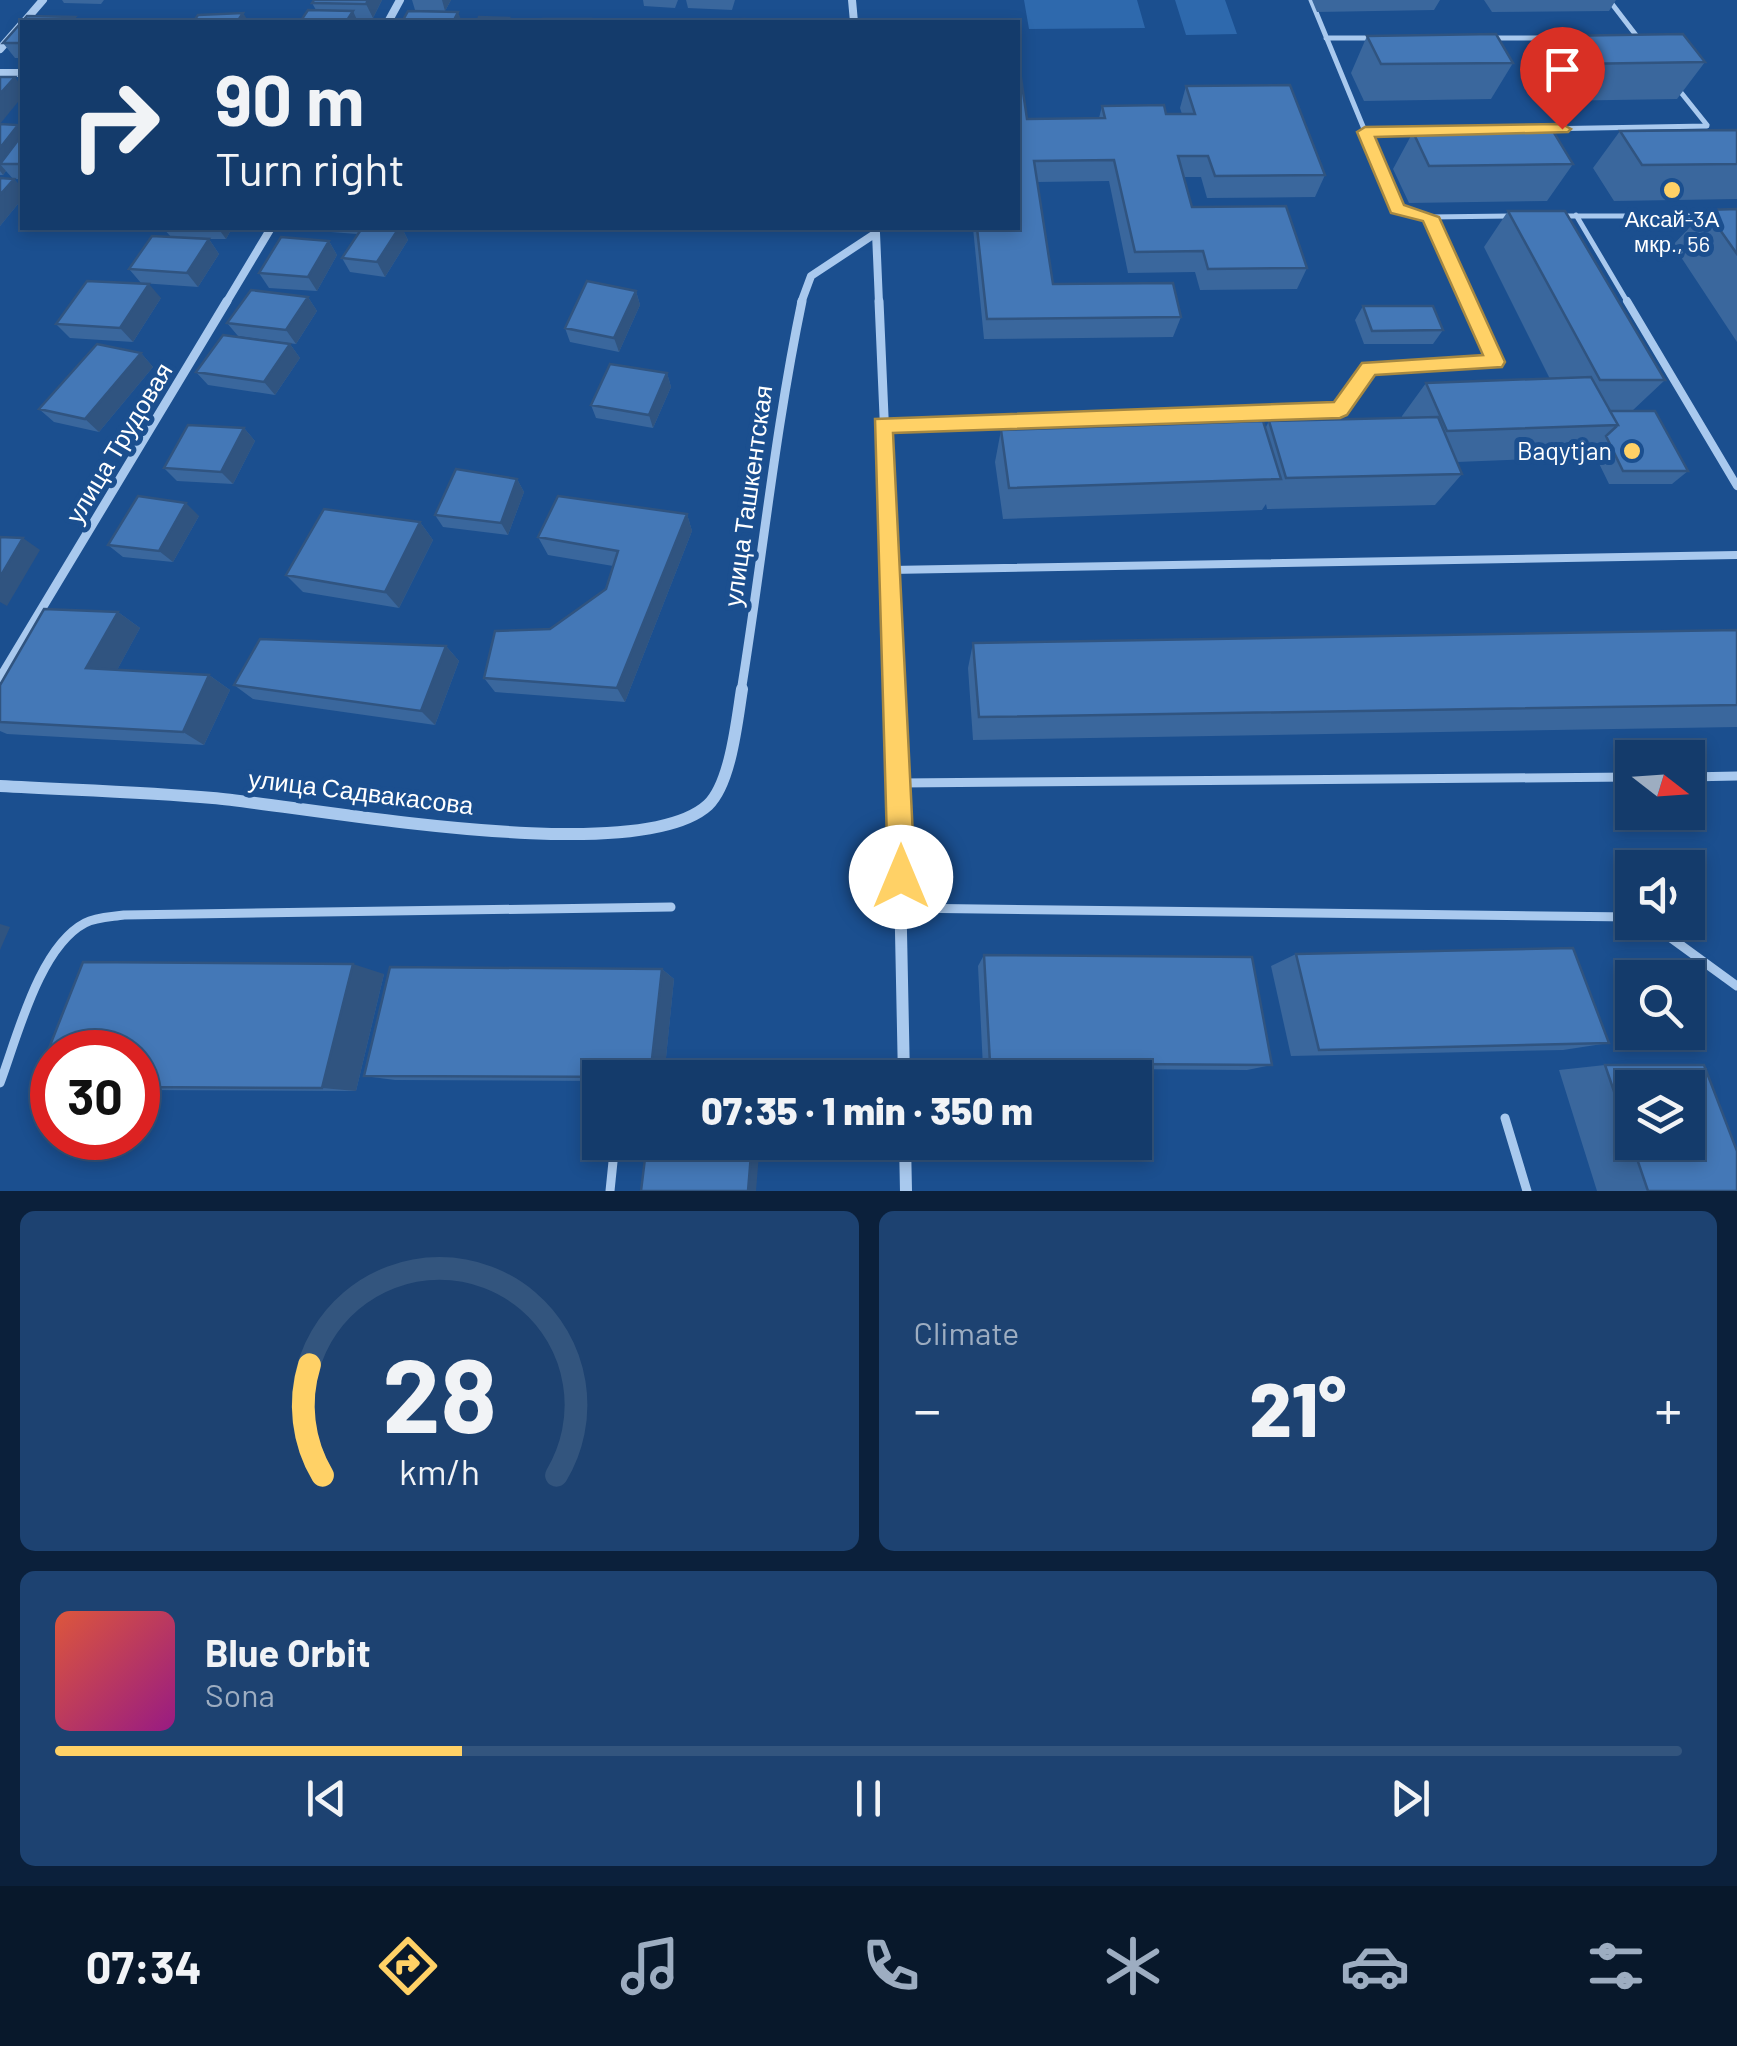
<!DOCTYPE html>
<meta charset="utf-8">
<style>
body{margin:0;font-family:Barlow,sans-serif;background:#1d4271;color:#f1f3f6;height:100vh;display:flex;flex-direction:column;font-size:38px;white-space:nowrap}
*{box-sizing:border-box;margin:0}
p{font-size:32px;color:#9dadc1}
.icon{flex:none;width:55px;height:55px;fill:none;stroke:currentColor;stroke-width:2;stroke-linecap:round;stroke-linejoin:round}
.map{position:relative;height:1191px;overflow:hidden}
.panel{display:flex;flex-direction:column;gap:20px;padding:20px;background:#0b203b;flex:1}
.panel>*{flex:none}
.top-card{position:absolute;left:20px;top:20px;width:1000px;height:210px;border-radius:0px;box-shadow:0 5px 15px #0003,0 0 0 2px #33557e;background:#143b6b;color:#f1f3f6;overflow:hidden}
.needle{width:65px;rotate:107deg}
.fabs{position:absolute;left:1615px;top:740px;display:grid;gap:20px}
.fabs a{display:grid;place-items:center;width:90px;height:90px;border-radius:0px;background:#143b6b;box-shadow:0 5px 15px #0003,0 0 0 2px #33557e;font-size:50px}
.speed{position:absolute;left:30px;top:1030px;display:flex;gap:20px;font-size:50px;font-weight:700;text-align:center}
.speed>*{display:grid;place-content:center;width:130px;height:130px;border-radius:50%;background:#143b6b;box-shadow:0 5px 15px #0003,0 0 0 2px #33557e;line-height:1}
.speed .limit{border:15px solid #d22;background:#fff;color:#111}
.pin{position:absolute;display:grid;place-items:center;width:85px;height:85px;color:#fff;margin:-102px -42px;border-radius:50% 50% 50% 0;rotate:-45deg;box-shadow:0 0 10px #0007}
.pin .icon{rotate:45deg}
.me{position:absolute;width:110px;margin:-55px;rotate:0deg;stroke-linejoin:round;filter:drop-shadow(0 0 8px #0008)}
.turn{display:flex;align-items:center;gap:35px;height:210px;padding:0 30px;font-size:45px}
.turn .icon{width:130px;height:130px;stroke-width:2.5}
.turn b{display:block;font-size:70px;line-height:85px}
.big{font-size:75px;font-weight:800;line-height:1.1}
.panel .card{flex:1;display:flex;flex-direction:column;justify-content:center;gap:15px;min-width:0;padding:0 35px;border-radius:15px;background:#1d4271}
.panel .dial{align-items:center;gap:0}
.dial svg{height:260px;overflow:visible;fill:none;stroke:#33557e;stroke-width:7;stroke-linecap:round;text-anchor:middle}
.dial text{fill:#f1f3f6;stroke:none}
.song{display:flex;align-items:center;gap:30px}
.cover{width:120px;height:120px;border-radius:15px;background:linear-gradient(135deg,hsl(10 70% 55%),hsl(310 70% 35%))}
.played{height:10px;border-radius:5px;background:linear-gradient(90deg,#ffd166 25%,#33557e 25%)}
.keys{display:flex;justify-content:space-around;direction:ltr}
.heat{display:flex;justify-content:space-between;align-items:center;font-size:55px;direction:ltr}
.panel .tiles{flex:1;display:grid;gap:20px;grid-template-columns:1fr 1fr}
.card:last-child{grid-column:span 2}
.trip{position:absolute;left:582px;top:1060px;width:570px;height:100px;border-radius:0px;background:#143b6b;box-shadow:0 5px 15px #0003,0 0 0 2px #33557e;font-weight:800;line-height:100px;text-align:center}
.menu{display:flex;height:160px;justify-content:space-around;align-items:center;background:#08182b;color:#9dadc1}
.menu .icon{width:70px;height:70px}
.menu .selected{color:#ffd166}
.menu b{font-size:45px;color:#f1f3f6}
.map>svg:first-child{display:block}
.green{fill:#2e69ad}
.lines{fill:none;stroke-linecap:round;stroke-linejoin:round}
.lane-far2{stroke:#a9c9ee;stroke-width:5}
.lane-far1{stroke:#a9c9ee;stroke-width:8}
.lane{stroke:#a9c9ee;stroke-width:9}
.street-far2{stroke:#a9c9ee;stroke-width:8}
.street-far1{stroke:#a9c9ee;stroke-width:9}
.street{stroke:#a9c9ee;stroke-width:12}
.wall{fill:#3a679d}
.shaded-wall{fill:#305480}
.building{fill:#4478b7;stroke:#305480;stroke-width:2.5;fill-rule:evenodd}
.route{fill:#ffd166;stroke:#a68842;stroke-width:2.5}
.poi-dot{fill:#ffd166;stroke:#1b4f8f;stroke-width:4}
.labels{text-anchor:middle;stroke-width:10;stroke-linejoin:round;paint-order:stroke}
.far-poi-label{font-size:22px;fill:#fff;stroke:#1b4f8f}
.street-label{font-size:25px;fill:#fff;stroke:#1b4f8f}
.poi-label{font-size:25px;fill:#fff;stroke:#1b4f8f;text-anchor:end}
</style>
<div class="map">
<svg width="1737" height="1191" viewBox="0 0 1737 1191">
<rect width="100%" height="100%" fill="#1b4f8f"/>
<!-- green -->
<path class="green" d="M1024,0H1137L1145,28L1029,29Z
M1175,0H1225L1237,34L1186,35Z"/>
<g class="lines">
<!-- lane-far2 -->
<path class="lane-far2" d="M1311,0L1397,209L1430,217L1469,303
M1609,0L1642,43
M1326,38H1373
M1492,38H1563
M1675,85L1707,125
M1365,132L1707,126
M1576,215L1628,303
M1559,216H1705
M1430,217L1510,216"/>
<!-- lane-far1 -->
<path class="lane-far1" d="M1627,301L1737,486
M882,425L1340,410L1369,368L1495,362L1467,301
M890,570L1737,555"/>
<!-- lane -->
<path class="lane" d="M1688,777L1737,776
M900,783L1632,777
M902,908L1632,917
M1649,922L1737,986
M0,1083C17,1038 39,947 85,923C96,917 111,917 124,915L671,907
M1505,1118L1527,1191
M610,1191L615,1142"/>
<!-- street-far2 -->
<path class="street-far2" d="M852,0L854,22
M24,22L43,0
M388,22L400,0
M0,49L22,24
M0,73H22
M876,233L879,303
M226,303L271,228
M801,303L811,276L876,233L875,228"/>
<!-- street-far1 -->
<path class="street-far1" d="M879,301L896,692
M0,678L227,301
M741,692C762,562 775,430 802,301"/>
<!-- street -->
<path class="street" d="M896,689L904,1078
M0,786C71,790 142,792 213,798C312,807 637,870 708,805C731,783 737,720 742,689
M905,1142L906,1191"/>
</g>
<!-- wall -->
<path class="wall" d="M62,0H104L101,4L64,3Z
M382,0L373,18H356L358,22H300L316,10L312,3Z
M412,0H451L445,11L415,10Z
M643,0H678L675,8L644,6Z
M686,0H735L732,10L688,8Z
M1312,0H1440L1434,10L1317,12Z
M1484,0H1616L1609,11L1492,12Z
M22,22V58H15L3,43Z
M1367,36L1513,63L1491,99L1364,101L1351,73Z
M1555,36L1705,62L1677,99L1550,101L1532,72Z
M1186,86L1325,175L1315,197L1207,198L1201,177H1184L1192,207L1307,268L1297,289L1200,290L1195,272L1128,273L1109,181L1037,182L1053,284L1181,317L1173,337L984,339L973,228H1018L1027,119L1099,118L1102,106L1166,114H1182L1180,108Z
M0,124L22,130V179H14L22,188V199L0,226V178L13,179L6,171L3,175H0Z
M1737,130V199L1614,201L1593,168L1620,131Z
M1413,132L1573,164L1547,201L1409,203L1393,169Z
M1737,209V342L1673,245L1706,210Z
M1508,211L1665,380L1632,411L1688,471L1672,484H1609L1592,449L1584,457L1457,462L1462,474L1435,505L1267,509L1266,504L1262,510L1003,519L995,462L1001,430L1265,429L1269,421L1402,418V416L1426,383L1550,379L1484,247Z
M163,228H232L226,239H201H209L219,254L198,287L141,283L129,269L171,237Z
M317,228H402L408,240L385,277L350,272L342,258L357,234L318,231Z
M638,228H679L678,231Z
M329,241L337,255L317,291L269,288L259,273Z
M636,291L640,305L619,352L570,342L565,328Z
M308,297L317,311L296,344L238,336L227,323Z
M161,298L133,342L70,338L56,324Z
M1363,306L1443,330L1433,344H1364L1355,320Z
M290,344L300,358L275,395L208,385L196,372Z
M141,353L153,367L99,432L54,422L39,409Z
M667,373L671,387L653,428L596,418L591,405Z
M244,428L255,441L233,484L177,481L164,468Z
M517,479L524,492L508,535L443,527L435,515Z
M687,514L692,531L625,702L495,692L484,678L606,589L613,566L548,555L538,537Z
M199,516L173,562L123,557L108,545Z
M420,522L433,540L399,608L303,592L286,575Z
M118,612L140,628L117,670L209,675L230,690L204,745L7,734L0,731V685Z
M1737,630V727L973,740L968,668L973,643Z
M446,646L459,661L435,725L253,699L234,685Z
M1296,954L1609,1043L1563,1050L1291,1056L1271,966Z
M984,955L1272,1065L1247,1070L983,1068L978,966Z
M662,969L674,979L665,1067L764,1074V1078H600V1081L395,1080L364,1076Z
M384,974L356,1091L138,1090V1052Z
M1605,1065L1737,1191H1597L1559,1070Z"/>
<!-- shaded-wall -->
<path class="shaded-wall" d="M368,0H382L373,18L366,4Z
M442,0H451L445,11Z
M353,11L358,22H346Z
M458,12L462,22H453Z
M243,13L249,22H237Z
M15,77L22,87V97L0,124V94Z
M18,125L22,130V150L0,164L6,171L3,175L0,171V148Z
M14,179L22,188V199L0,226V195Z
M218,228H232L226,239Z
M399,228H402L408,240L385,277L377,262Z
M209,239L219,254L198,287L187,273Z
M329,241L337,255L317,291L308,277Z
M149,284L161,298L133,342L120,328Z
M636,291L640,305L619,352L614,338Z
M308,297L317,311L296,344L286,330Z
M290,344L300,358L275,395L264,382Z
M141,353L153,367L99,432L85,419Z
M667,373L671,387L653,428L649,415Z
M244,428L255,441L233,484L221,472Z
M517,479L524,492L508,535L501,523Z
M186,503L199,516L173,562L159,551Z
M687,514L692,531L625,702L617,688Z
M420,522L433,540L399,608L385,592Z
M23,538L40,550L7,606L0,602V577Z
M118,612L140,628L110,683L86,668Z
M446,646L459,661L435,725L421,711Z
M209,675L230,690L204,745L183,732Z
M0,924L10,927L0,950Z
M353,964L384,974L356,1091L322,1088Z
M662,969L674,979L664,1078H651L650,1077Z
M757,1069L764,1074V1078H757Z
M752,1142H760L756,1191H748Z"/>
<!-- building -->
<path class="building" d="M314,0H368L366,4L312,3Z
M308,10L353,11L346,22H300Z
M408,11L458,12L453,22H402Z
M243,13L237,22H193L198,15Z
M27,16L75,17L70,22H22V43H3Z
M479,17L509,18L507,22H477Z
M543,19H591L590,22H542Z
M744,19L743,22H690V21Z
M1496,34L1513,63L1381,64L1367,36Z
M1683,34L1705,62L1574,64L1555,36Z
M0,77H15L0,94Z
M1018,78H1021L1027,119L1105,118L1102,106L1164,105L1166,114H1195L1186,86L1290,85L1325,175L1215,176L1208,156H1178L1192,207L1286,206L1307,268L1208,269L1203,251L1135,252L1114,160L1034,161L1053,284L1173,283L1181,317L987,319L977,228H1018Z
M0,124L18,125L0,148Z
M1737,130V164L1642,165L1620,131Z
M1553,131L1573,164L1429,166L1413,132Z
M22,135V164H0Z
M0,178L14,179L0,195Z
M1737,209V254L1706,210Z
M1508,211H1565L1665,380H1600Z
M362,228H399L377,262L342,258Z
M152,236L209,239L187,273L129,269Z
M281,237L329,241L308,277L259,273Z
M87,281L149,284L120,328L56,324Z
M587,281L636,291L614,338L565,328Z
M251,290L308,297L286,330L227,323Z
M1363,306H1433L1443,330L1372,331Z
M223,335L290,344L264,382L196,372Z
M97,344L141,353L85,419L39,409Z
M610,364L667,373L649,415L591,405Z
M1591,377L1618,425L1447,431L1426,383Z
M1610,411H1655L1688,471H1623L1606,436L1618,425Z
M1438,417L1462,474L1286,478L1269,421Z
M1263,421L1281,479L1009,488L1001,430Z
M188,425L244,428L221,472L164,468Z
M456,469L517,479L501,523L435,515Z
M138,496L186,503L159,551L108,545Z
M558,496L687,514L617,688L484,678L495,631L550,629L606,589L618,551L538,537Z
M324,509L420,522L385,592L286,575Z
M0,537L23,538L0,577Z
M44,609L118,612L86,668L209,675L183,732L0,722V685Z
M1737,630V705L979,717L973,643Z
M260,639L446,646L421,711L234,685Z
M1573,948L1609,1043L1319,1050L1296,954Z
M984,955L1252,957L1272,1065L990,1063Z
M83,962L353,964L322,1088L138,1087V1052H52V1086H34Z
M390,967L662,969L650,1077L364,1076Z
M1605,1065H1704L1737,1151V1191H1648ZM1632,1088H1688V1142H1632Z
M656,1067L757,1069V1078H655Z
M647,1142H752L748,1191H641Z"/>
<!-- route -->
<path class="route" d="M1562,124L1571,129L1568,132L1375,137L1404,205L1439,217L1505,362L1502,367L1375,375L1347,415L1340,418L893,433L915,877L911,886L901,890L892,886L888,877L875,419L1334,402L1362,363L1483,355L1423,221L1391,213L1357,132L1365,127Z"/>
<!-- markers -->
<g class="poi-dot">
<circle cx="1672" cy="190" r="10"/>
<circle cx="1632" cy="451" r="10"/>
</g>
<g class="labels">
<!-- far-poi labels -->
<g class="far-poi-label">
<text x="1672" y="227">Аксай-3А<tspan x="1672" dy="25">мкр., 56</tspan></text>
</g>
<!-- street labels -->
<g class="street-label">
<text transform="translate(119 443) rotate(-59)" y="9">улица Трудовая</text>
<text transform="translate(748 496) rotate(-82)" y="9">улица Ташкентская</text>
<text transform="translate(361 792) rotate(7)" y="9">улица Садвакасова</text>
</g>
<!-- poi labels -->
<g class="poi-label">
<text x="1612" y="460">Baqytjan</text>
</g>
</g>
</svg>
<div class="fabs">
<a><svg class="needle" viewBox="-14 -14 28 28"><path d="M0-13l5 13h-10z" fill="#e53935"/><path d="M0 13l5-13h-10z" fill="#9dadc1"/></svg></a>
<a><svg class="icon" aria-label="sound" viewBox="0 0 24 24"><path d="M4 9h4l5-4v14l-5-4H4zM17 9q2 3 0 6"/></svg></a>
<a><svg class="icon" aria-label="search" viewBox="0 0 24 24"><circle cx="10" cy="10" r="6"/><path d="M15 15l6 6"/></svg></a>
<a><svg class="icon" aria-label="layers" viewBox="0 0 24 24"><path d="M12 4l9 5-9 5-9-5zM3 14l9 5 9-5"/></svg></a>
</div>
<div class="speed"><div class="limit">30</div></div>
<div class="pin" style="left:1562px;top:129px;background:#d93025"><svg class="icon" aria-label="arrive" viewBox="0 0 24 24"><path d="M6 21V4h12l-3 4 3 4H6"/></svg></div>
<svg class="me" style="left:901px;top:877px" viewBox="-20 -20 40 40"><circle r="19" fill="#fff"/><path d="M0-13L10 11 0 6-10 11z" fill="#ffd166"/></svg>
<div class="trip">07:35 · 1 min · 350 m</div>
<div class="top-card">
<div class="turn"><svg class="icon" aria-label="right" viewBox="0 0 24 24"><path d="M7 20v-9h11M14 6l5 5-5 5"/></svg><div><b>90 m</b>Turn right</div></div>
</div>
</div>
<section class="panel">
<div class="tiles">
<div class="card dial"><svg viewBox="0 0 100 80">
<path d="M14 69A42 42 0 1 1 86 69"/>
<path d="M14 69A42 42 0 0 1 10 35" stroke="#ffd166"/>
<text x="50" y="56" font-size="32" font-weight="700">28</text>
<text x="50" y="72" font-size="11">km/h</text>
</svg></div>
<div class="card"><p>Climate</p>
<div class="heat"><a>−</a><b class="big">21°</b><a>+</a></div>
</div>
<div class="card">
<div class="song"><i class="cover"></i><div><b>Blue Orbit</b><p>Sona</p></div></div>
<div class="played"></div>
<div class="keys"><svg class="icon" aria-label="previous" viewBox="0 0 24 24"><path d="M18 5L8 12l10 7zM5 5v14"/></svg><svg class="icon" aria-label="pause" viewBox="0 0 24 24"><path d="M8 5v14M16 5v14"/></svg><svg class="icon" aria-label="next" viewBox="0 0 24 24"><path d="M6 5l10 7-10 7zM19 5v14"/></svg></div>
</div>
</div>
</section>
<nav class="menu">
<b>07:34</b>
<svg class="icon selected" aria-label="directions" viewBox="0 0 24 24"><path d="M12 3l9 9-9 9-9-9zM9 14v-3h6M13 9l2 2-2 2"/></svg>
<svg class="icon" aria-label="music" viewBox="0 0 24 24"><path d="M9 18V5l10-2v13"/><circle cx="6" cy="18" r="3"/><circle cx="16" cy="16" r="3"/></svg>
<svg class="icon" aria-label="phone" viewBox="0 0 24 24"><path d="M5 4h4l2 5-3 2q2 4 5 5l2-3 5 2v4C11 20 4 13 5 4z"/></svg>
<svg class="icon" aria-label="climate" viewBox="0 0 24 24"><path d="M12 3v18M4 7l16 10M4 17L20 7"/></svg>
<svg class="icon" aria-label="car" viewBox="0 0 24 24"><path d="M5 17H2v-5l4-1 3-4h7l3 4 3 1v5h-3M9 17h6M6 11h13"/><circle cx="7" cy="17" r="2"/><circle cx="17" cy="17" r="2"/></svg>
<svg class="icon" aria-label="filters" viewBox="0 0 24 24"><path d="M4 7h16M4 17h16"/><circle cx="9" cy="7" r="2"/><circle cx="15" cy="17" r="2"/></svg>
</nav>
